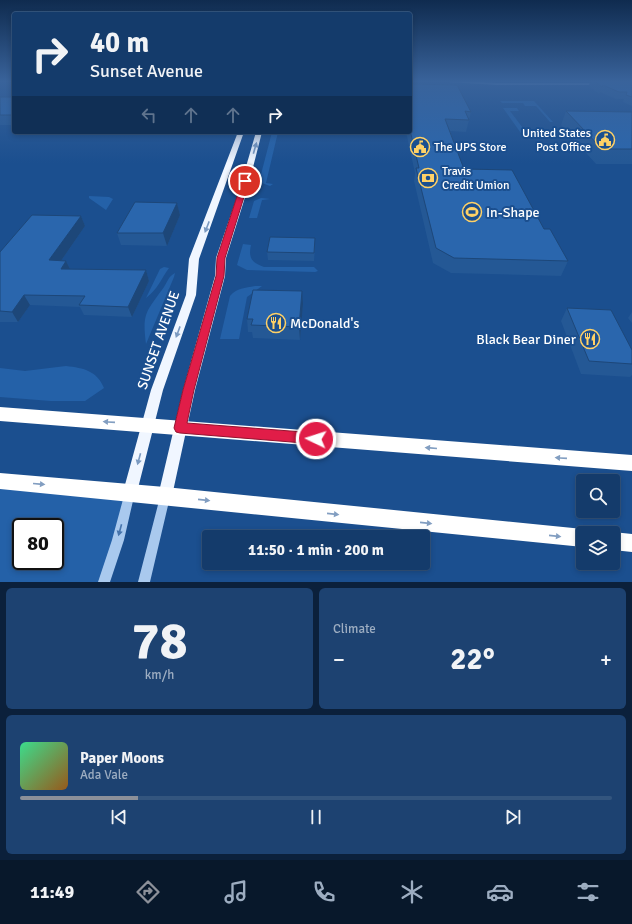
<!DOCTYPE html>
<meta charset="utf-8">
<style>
body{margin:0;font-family:Signika,sans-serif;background:#1d4271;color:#f1f3f6;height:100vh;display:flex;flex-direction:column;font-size:15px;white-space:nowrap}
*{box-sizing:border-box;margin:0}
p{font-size:13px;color:#9dadc1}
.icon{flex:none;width:22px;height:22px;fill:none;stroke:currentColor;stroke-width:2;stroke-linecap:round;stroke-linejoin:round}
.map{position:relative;height:582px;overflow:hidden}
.side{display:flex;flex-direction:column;gap:6px;padding:6px;background:#0b203b;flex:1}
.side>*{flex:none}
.banner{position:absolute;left:12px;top:12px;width:400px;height:122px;border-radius:4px;box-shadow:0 2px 6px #0003,0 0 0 1px #33557e;background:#143b6b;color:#f1f3f6;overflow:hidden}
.controls{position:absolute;left:576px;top:474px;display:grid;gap:8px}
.controls a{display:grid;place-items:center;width:44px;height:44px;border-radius:4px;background:#143b6b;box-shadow:0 2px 6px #0003,0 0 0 1px #33557e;font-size:20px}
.speed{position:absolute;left:12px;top:518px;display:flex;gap:8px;font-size:20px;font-weight:700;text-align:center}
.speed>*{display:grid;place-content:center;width:52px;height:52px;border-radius:50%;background:#143b6b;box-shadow:0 2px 6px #0003,0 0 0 1px #33557e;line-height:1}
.speed .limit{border:2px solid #111;border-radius:6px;background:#fff;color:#111}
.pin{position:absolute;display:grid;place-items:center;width:34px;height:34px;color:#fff;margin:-17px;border:2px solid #fff;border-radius:50%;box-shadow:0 1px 4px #0007}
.me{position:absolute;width:44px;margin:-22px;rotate:274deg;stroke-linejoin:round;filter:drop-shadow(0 0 3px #0008)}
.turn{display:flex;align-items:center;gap:14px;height:84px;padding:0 12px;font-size:18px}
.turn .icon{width:52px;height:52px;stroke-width:2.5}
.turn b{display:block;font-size:28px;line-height:34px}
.lanes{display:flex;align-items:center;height:38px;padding:0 12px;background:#0003;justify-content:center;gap:20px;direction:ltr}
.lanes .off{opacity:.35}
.big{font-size:30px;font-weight:800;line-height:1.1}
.side .widget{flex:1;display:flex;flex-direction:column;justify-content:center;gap:6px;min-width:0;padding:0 14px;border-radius:6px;background:#1d4271}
.side .dial{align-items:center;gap:0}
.dial b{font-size:52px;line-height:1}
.song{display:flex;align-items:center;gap:12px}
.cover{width:48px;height:48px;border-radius:6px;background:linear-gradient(135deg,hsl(150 70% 55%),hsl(30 70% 35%))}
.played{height:4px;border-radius:2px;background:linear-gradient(90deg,#8c9099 20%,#33557e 20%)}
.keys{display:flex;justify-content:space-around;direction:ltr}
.heat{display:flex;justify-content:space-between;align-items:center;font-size:22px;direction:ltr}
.side .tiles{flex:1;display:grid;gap:6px;grid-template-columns:1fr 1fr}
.widget:last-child{grid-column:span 2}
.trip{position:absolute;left:202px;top:530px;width:228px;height:40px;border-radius:4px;background:#143b6b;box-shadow:0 2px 6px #0003,0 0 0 1px #33557e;font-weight:800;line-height:40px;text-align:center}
.tabs{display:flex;height:64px;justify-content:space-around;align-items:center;background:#08182b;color:#9dadc1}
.tabs .icon{width:28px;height:28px}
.tabs .current{color:#8c9099}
.tabs b{font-size:18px;color:#f1f3f6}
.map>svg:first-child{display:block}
.green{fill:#2461a8;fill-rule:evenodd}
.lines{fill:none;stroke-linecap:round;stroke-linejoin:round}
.minor{fill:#a9c9ee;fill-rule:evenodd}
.major{fill:#f0f6ff;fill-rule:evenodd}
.highway{fill:#fff;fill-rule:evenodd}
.wall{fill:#245895}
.shaded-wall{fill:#1d4779}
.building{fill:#2a66ad;stroke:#1d4779}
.oneway{fill:#7b9ac1}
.oneway2{fill:#829ec1}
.oneway3{fill:#4674ac}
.route{fill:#e11d48;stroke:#92132f}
.labels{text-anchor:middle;stroke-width:4;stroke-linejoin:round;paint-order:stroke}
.far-poi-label{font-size:12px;fill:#fff;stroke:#1b4f8f;text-anchor:start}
.poi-label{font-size:14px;fill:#fff;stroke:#1b4f8f;text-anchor:start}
.street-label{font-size:14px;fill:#fff;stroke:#1b4f8f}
</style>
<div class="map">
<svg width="632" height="582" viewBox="0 0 632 582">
<rect width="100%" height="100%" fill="#1b4f8f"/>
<!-- green -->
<path class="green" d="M500,101H534L553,122H550L536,106H525L523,103H502Z
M503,108H517L519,111H510L529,136H523Z
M272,132H278L266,183L273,184L270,186L259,182Z
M89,196L109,197L113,199L106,210L89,198Z
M261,198L270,199L262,200L257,218H249L254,201Z
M243,244L251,245C248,258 252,263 264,267H314L318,271L315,272L247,270L237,265Z
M164,267L169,268C161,279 158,289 146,298L160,269Z
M175,273L174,277L146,344C142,313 146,312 164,287C168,281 168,277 175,273Z
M255,286H262L247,297L239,339H220L230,296C237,288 245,288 255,286Z
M66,366C84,368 97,371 104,388L85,401H51L0,397V368L25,371Z
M0,481L130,492L104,582H0ZM21,527H55V561H21Z"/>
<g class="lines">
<!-- minor -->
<path class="minor" d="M467,81L497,83H598L600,84L598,85H497L432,81Z
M130,487L134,488L135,492L124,540L110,582H98L112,540L125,492L126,488Z
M165,492L169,493L170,497L150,582H138L160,497L161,493Z"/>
<!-- major -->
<path class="major" d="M238,132H244L199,259L196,295L163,390L137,492L135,497L130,499L125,497L123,492L151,390L186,295L189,259Z
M256,132H262L247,191L226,258L225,276L195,390L172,496L170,501L165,503L160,501L158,496L183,390L215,276L216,258L239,191Z"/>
<!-- highway -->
<path class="highway" d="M0,407L632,455V471L0,421Z
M0,473L165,487L583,529L590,533H583V547L0,489Z
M613,532L632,534V552L613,550V533H609Z"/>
</g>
<!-- wall -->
<path class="wall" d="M632,81V106L623,102L624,99H616L600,92L599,94L589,86L590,82H582Z
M410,84L471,112L466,132L450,131L464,169L544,229L568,261L561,276L451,273L433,263L414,181L415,173L406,132H410Z
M0,97H14V125H0Z
M566,111L632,112V164H596L561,125Z
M177,203L180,215L167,246L121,245L117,233Z
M81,216L85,226L61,261H66L70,269L146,270L149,281L132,317L84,315L80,307L30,305L18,322H0V252Z
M315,246L314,261L268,260L267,252Z
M303,304L300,340L253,338L252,332H248L247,319Z
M567,308L632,364V375L630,377L581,374L561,321Z
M632,312V323L628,318Z"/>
<!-- shaded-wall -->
<path class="shaded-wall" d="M177,203L180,215L167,246L163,233Z
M81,216L85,226L54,271L49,260Z
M66,261L71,271L61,269Z
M146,270L149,281L132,317L128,307Z
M302,291L303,304L300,340L299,327Z
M24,295L30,305L18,322L12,312Z"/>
<!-- building -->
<path class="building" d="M594,81H632V97L626,95L627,92H619L603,85L602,87Z
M410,84L457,85L471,112L465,111L469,120L445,119L464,169L512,170L544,229H550L568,261L454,258L436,248L416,168H419L410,130Z
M0,97H14V115H0Z
M566,111L632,112V149H602Z
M135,202L177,203L163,233H117Z
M32,215L81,216L49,260L66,261L61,269L146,270L128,307L79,305L85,296L24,295L12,312L0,311V252Z
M270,237L315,238L314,253L267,252Z
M253,290L302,291L299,327L251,325L253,319H247Z
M567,308L611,310L632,350V364L589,361Z"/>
<!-- one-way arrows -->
<defs><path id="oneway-solid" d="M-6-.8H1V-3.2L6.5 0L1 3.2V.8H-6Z"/></defs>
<g class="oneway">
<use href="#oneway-solid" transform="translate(255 148) rotate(-74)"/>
<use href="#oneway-solid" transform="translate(207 227) rotate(111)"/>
<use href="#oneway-solid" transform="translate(178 332) rotate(110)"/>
<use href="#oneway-solid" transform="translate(139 459) rotate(105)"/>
</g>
<g class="oneway2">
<use href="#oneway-solid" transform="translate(109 422) rotate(-176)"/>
<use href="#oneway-solid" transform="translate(431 448) rotate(-175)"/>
<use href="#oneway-solid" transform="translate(561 458) rotate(-176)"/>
<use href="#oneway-solid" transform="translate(39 484) rotate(5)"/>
<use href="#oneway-solid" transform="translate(204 500) rotate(6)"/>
<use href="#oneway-solid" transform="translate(333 514) rotate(6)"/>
<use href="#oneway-solid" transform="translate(426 523) rotate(6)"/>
<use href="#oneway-solid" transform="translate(555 536) rotate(6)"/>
</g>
<use class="oneway3" href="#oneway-solid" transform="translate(120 530) rotate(105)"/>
<!-- sky -->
<linearGradient id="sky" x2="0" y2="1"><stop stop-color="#0f2b4f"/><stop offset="0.5" stop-color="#39639b"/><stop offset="1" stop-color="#39639b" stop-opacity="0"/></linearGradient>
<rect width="632" height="163" fill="url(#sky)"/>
<!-- route -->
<path class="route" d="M245,179L249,181L225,258L224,276L194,390L187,423L316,433L320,435L322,439L320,443L316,444L180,433L176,432L174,428L183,390L216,276L217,258L242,181Z"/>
<!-- icons -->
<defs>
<g id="civic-ring" transform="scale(1)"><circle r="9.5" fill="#1b4f8f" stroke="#ffd166" stroke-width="1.5"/><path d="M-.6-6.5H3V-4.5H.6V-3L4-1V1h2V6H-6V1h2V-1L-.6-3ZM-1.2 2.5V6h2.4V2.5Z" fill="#ffd166"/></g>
<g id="bank-ring" transform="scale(1)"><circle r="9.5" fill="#1b4f8f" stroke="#ffd166" stroke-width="1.5"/><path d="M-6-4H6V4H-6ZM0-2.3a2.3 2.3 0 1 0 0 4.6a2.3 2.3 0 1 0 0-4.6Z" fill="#ffd166"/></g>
<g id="stadium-ring" transform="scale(1)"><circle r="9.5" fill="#1b4f8f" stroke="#ffd166" stroke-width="1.5"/><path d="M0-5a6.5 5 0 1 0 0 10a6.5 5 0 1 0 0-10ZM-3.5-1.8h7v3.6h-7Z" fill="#ffd166"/></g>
<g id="restaurant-ring" transform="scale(1)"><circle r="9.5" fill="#1b4f8f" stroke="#ffd166" stroke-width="1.5"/><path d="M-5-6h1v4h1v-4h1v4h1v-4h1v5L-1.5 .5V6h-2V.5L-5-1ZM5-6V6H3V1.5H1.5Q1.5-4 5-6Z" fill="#ffd166"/></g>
</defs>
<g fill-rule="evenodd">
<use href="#civic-ring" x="605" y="140"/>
<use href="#civic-ring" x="420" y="147"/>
<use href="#bank-ring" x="428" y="178"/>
<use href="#stadium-ring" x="472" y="212"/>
<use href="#restaurant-ring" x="276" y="323"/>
<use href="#restaurant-ring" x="590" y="339"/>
</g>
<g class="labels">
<!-- far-poi labels -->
<g class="far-poi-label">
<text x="591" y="137" text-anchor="end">United States<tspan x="591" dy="14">Post Office</tspan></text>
<text x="434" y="151">The UPS Store</text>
<text x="442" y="175">Travis<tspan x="442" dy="14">Credit Umion</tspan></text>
</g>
<!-- poi labels -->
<g class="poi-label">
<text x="486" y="217">In-Shape</text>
<text x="290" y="328">McDonald's</text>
<text x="576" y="344" text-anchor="end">Black Bear Diner</text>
</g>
<!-- street labels -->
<g class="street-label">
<text transform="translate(158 340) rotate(-71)" y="5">SUNSET AVENUE</text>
</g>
</g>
</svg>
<div class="controls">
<a><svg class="icon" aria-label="search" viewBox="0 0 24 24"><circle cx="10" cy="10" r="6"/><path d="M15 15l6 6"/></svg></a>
<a><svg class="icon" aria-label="layers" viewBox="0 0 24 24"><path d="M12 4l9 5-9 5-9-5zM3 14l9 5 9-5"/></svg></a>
</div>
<div class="speed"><div class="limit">80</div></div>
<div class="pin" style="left:245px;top:181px;background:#d93025"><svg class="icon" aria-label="arrive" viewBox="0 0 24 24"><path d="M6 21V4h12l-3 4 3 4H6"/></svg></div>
<svg class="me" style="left:316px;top:439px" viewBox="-20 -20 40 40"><circle r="17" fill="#e11d48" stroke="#fff" stroke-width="3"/><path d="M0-11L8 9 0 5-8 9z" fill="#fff"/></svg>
<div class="trip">11:50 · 1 min · 200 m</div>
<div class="banner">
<div class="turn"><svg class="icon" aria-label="right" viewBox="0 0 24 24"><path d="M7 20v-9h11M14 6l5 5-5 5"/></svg><div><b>40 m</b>Sunset Avenue</div></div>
<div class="lanes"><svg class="icon off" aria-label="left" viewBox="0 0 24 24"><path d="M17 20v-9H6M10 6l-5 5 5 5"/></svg><svg class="icon off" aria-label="ahead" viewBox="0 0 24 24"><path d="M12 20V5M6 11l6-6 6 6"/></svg><svg class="icon off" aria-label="ahead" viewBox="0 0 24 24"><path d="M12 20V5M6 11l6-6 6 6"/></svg><svg class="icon" aria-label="right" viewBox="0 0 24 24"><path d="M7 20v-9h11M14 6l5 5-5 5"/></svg></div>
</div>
</div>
<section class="side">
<div class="tiles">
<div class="widget dial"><b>78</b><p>km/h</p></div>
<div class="widget"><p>Climate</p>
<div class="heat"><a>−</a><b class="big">22°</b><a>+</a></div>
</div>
<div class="widget">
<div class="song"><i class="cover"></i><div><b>Paper Moons</b><p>Ada Vale</p></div></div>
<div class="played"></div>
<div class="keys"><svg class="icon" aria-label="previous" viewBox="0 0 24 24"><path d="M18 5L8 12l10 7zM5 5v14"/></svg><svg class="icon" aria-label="pause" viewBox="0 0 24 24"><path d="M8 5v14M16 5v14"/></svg><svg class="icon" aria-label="next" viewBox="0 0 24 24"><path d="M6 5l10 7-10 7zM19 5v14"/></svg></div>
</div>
</div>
</section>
<nav class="tabs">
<b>11:49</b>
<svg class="icon current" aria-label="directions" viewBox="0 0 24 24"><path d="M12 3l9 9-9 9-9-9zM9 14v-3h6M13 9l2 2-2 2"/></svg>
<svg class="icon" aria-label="music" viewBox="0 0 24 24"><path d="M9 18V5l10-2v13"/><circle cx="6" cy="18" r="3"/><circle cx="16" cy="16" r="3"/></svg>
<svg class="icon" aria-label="phone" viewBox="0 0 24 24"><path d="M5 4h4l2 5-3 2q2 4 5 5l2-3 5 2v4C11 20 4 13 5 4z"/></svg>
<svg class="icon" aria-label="climate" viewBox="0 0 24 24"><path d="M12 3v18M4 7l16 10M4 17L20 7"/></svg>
<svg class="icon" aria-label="car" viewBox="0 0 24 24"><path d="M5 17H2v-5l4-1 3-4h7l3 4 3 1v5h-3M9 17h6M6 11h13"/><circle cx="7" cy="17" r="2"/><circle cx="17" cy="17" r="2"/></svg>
<svg class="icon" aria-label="filters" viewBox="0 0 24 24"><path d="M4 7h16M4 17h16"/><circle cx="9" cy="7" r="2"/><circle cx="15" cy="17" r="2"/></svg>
</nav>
